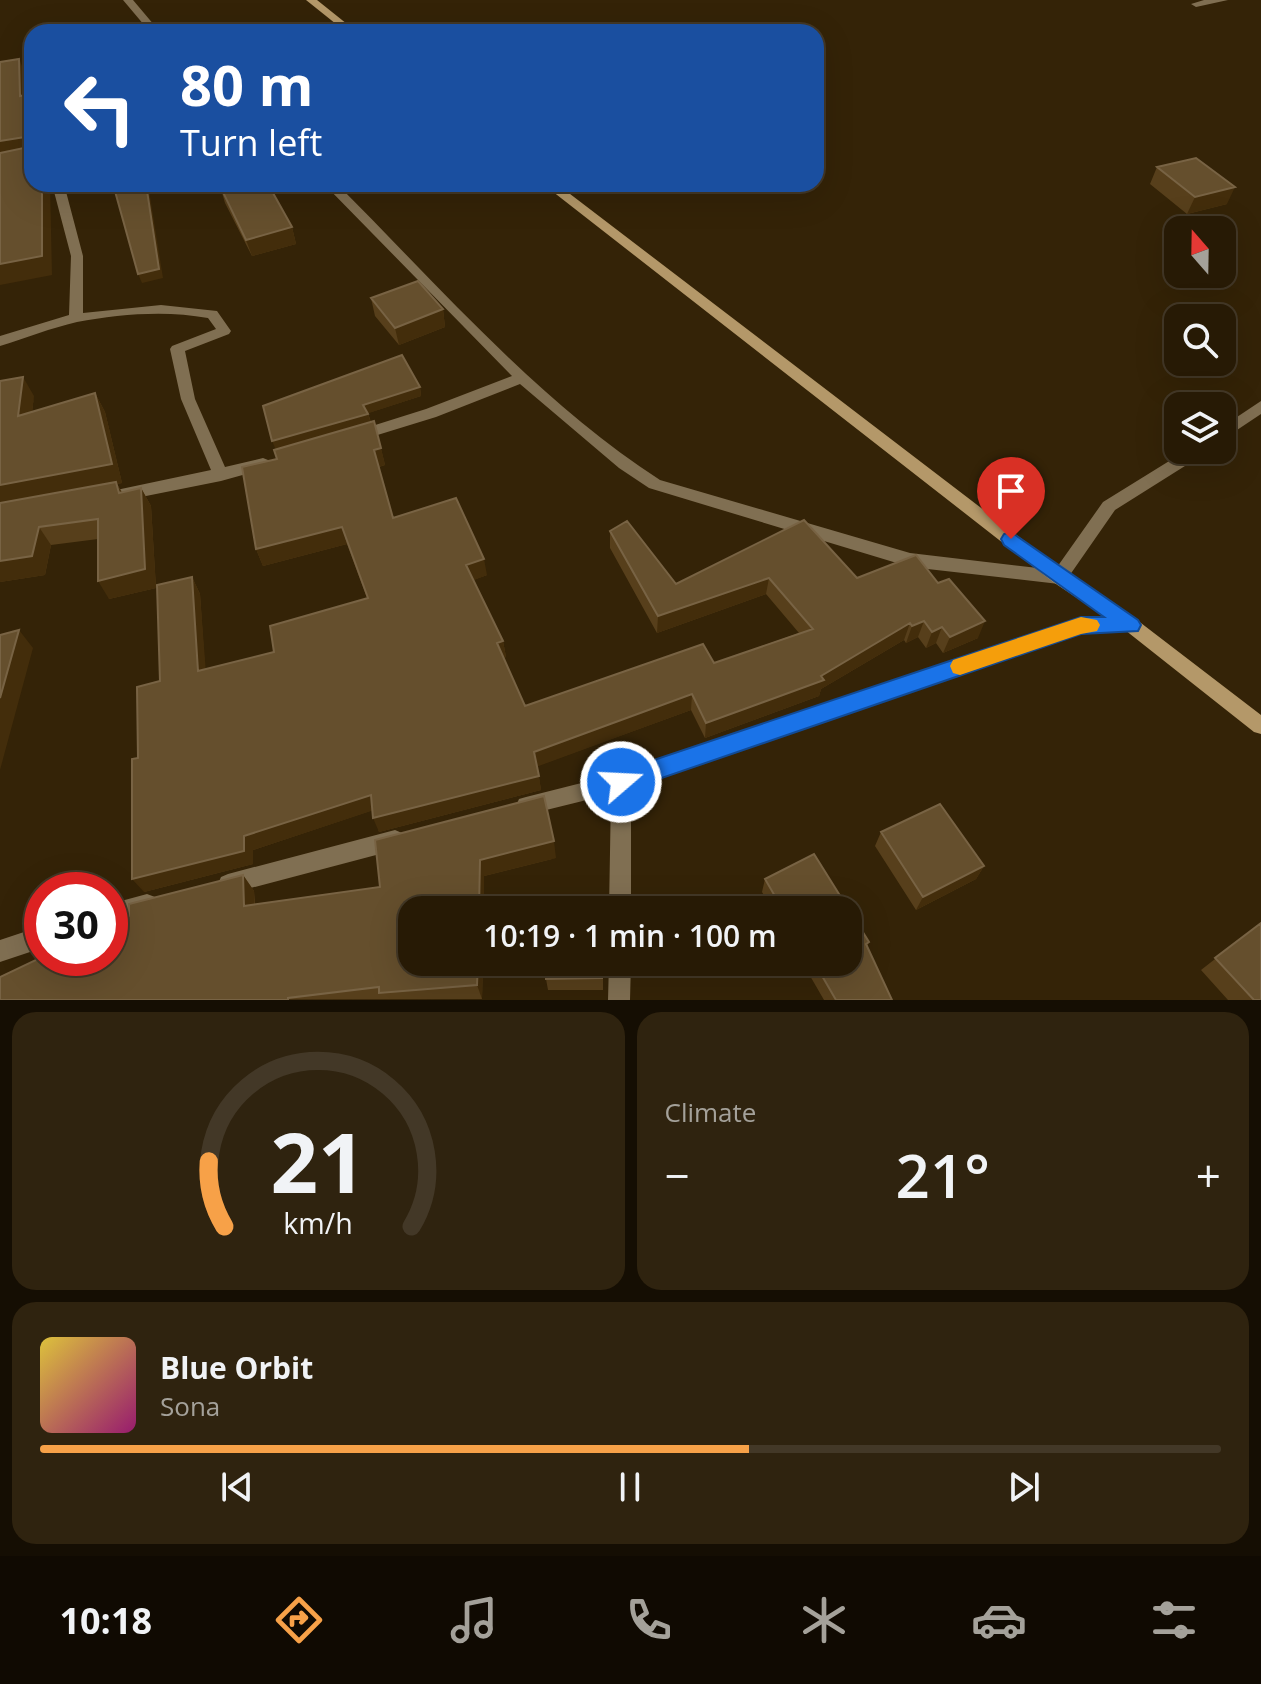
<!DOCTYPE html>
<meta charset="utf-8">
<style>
body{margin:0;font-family:"Open Sans",sans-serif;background:#2f230f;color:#f1f3f6;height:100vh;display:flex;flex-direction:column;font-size:30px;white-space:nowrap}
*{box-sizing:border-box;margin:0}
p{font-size:26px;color:#a4a19a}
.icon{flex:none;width:44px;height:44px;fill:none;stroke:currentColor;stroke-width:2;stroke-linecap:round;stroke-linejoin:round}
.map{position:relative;height:1000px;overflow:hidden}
.panel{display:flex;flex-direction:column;gap:12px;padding:12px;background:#150e03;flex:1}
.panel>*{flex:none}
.guide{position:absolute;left:24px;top:24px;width:800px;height:168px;border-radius:24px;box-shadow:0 8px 32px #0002,0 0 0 2px #433827;background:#1a4fa0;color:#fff;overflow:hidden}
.needle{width:52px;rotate:340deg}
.tools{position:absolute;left:1164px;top:216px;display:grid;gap:16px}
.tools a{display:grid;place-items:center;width:72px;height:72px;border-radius:16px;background:#271a05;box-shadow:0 8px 32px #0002,0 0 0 2px #433827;font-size:40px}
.speed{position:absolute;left:24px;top:872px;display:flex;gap:16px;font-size:40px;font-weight:700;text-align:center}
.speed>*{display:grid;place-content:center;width:104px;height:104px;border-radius:50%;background:#271a05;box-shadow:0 8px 32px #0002,0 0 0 2px #433827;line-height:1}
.speed .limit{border:12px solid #d22;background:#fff;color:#111}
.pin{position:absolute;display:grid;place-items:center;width:68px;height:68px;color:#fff;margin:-82px -34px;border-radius:50% 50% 50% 0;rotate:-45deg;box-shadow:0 0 8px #0007}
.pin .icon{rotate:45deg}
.me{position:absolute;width:88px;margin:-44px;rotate:71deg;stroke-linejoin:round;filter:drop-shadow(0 0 6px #0008)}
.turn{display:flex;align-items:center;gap:28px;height:168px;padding:0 24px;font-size:36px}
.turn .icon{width:104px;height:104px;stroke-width:2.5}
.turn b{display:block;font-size:56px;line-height:68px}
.big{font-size:60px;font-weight:600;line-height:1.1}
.panel .card{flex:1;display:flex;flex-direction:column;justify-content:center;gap:12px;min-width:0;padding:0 28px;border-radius:24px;background:#2f230f}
.panel .dial{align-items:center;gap:0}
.dial svg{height:208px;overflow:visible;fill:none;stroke:#433827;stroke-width:7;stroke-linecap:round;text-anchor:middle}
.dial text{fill:#f1f3f6;stroke:none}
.song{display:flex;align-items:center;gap:24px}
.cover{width:96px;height:96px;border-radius:12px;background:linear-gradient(135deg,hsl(50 70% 55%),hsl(320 70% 35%))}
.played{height:8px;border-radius:4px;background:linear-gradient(90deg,#f7a148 60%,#433827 60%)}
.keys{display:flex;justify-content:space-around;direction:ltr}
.heat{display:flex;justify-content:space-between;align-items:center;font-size:44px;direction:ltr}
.panel .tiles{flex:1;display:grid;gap:12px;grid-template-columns:1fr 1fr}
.card:last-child{grid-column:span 2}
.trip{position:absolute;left:398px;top:896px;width:464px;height:80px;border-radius:24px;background:#271a05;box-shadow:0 8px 32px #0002,0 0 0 2px #433827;font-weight:600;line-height:80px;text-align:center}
.dock{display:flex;height:128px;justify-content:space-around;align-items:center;background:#100a02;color:#a4a19a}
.dock .icon{width:56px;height:56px}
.dock .current{color:#f7a148}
.dock b{font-size:36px;color:#f1f3f6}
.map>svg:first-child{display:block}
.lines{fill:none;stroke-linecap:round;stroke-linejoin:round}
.minor{fill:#806f52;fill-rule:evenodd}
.secondary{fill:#b49869;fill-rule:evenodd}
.wall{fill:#573f1b}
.shaded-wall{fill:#432d0b}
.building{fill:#654f2d;stroke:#786344;stroke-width:2}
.route{fill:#1a73e8;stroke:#114b97;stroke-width:2}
.slow{fill:#f59e0b}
</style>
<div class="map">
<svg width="1261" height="1000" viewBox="0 0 1261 1000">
<rect width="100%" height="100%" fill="#342307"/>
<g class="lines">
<!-- minor -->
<path class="minor" d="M123,0H133L160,32H150Z
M1228,0L1196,7L1191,4L1204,0Z
M52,184H64L83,256V313L161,305L217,311L231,331L229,334L185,351L195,399L225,467L263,458L268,460L271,464L268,468L221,481L121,501L115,499L113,495L115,491L121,489L211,470L181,399L170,349L172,346L216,329L208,318C166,310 119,314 77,322C51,328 26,338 0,346V336L69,315L71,256Z
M324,184H337C438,285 539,402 660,480L910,553L1055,570L1103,502L1187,450H1207L1204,454L1115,510L1065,582L1059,584L910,567L649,488L619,468L520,384L436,417L358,441L353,440L350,436L353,432L426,409L512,376Z
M1261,401V414L1222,440V427Z
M1081,618H1131L1137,620L1140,625L1137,630L1131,632H1081L631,788V910H609L611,794L526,815L519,813L516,806L519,799L526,797L621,773Z
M395,830L402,833L405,840L402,847L395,850L228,894L221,891L218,884L221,877L228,874Z
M147,894L155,897L158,905L155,913L110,926V904Z
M42,926V948L0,962V940Z
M609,962H631L630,1000H608Z"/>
<!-- secondary -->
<path class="secondary" d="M306,0H317L357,32H346Z
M543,184H557L1065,572L1137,620L1261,715V734L1254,732L1125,630L1053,582Z"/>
</g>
<!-- wall -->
<path class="wall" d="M1157,167L1227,204L1187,214L1150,184Z
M220,186L292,227L296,244L252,256L225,203Z
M371,298L443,309L445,327L399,345L375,316Z
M420,387L421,396L368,413L371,422L374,421L385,465L379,467L393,518L487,575L473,580L503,641L506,657L503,658L525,706L714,663L799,633L766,594L657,633L610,548V531L676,584L804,520L857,578L978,638L943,653L936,643L926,648L918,637L906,643L904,640L821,689L819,696L705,738L691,710L537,766L541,790L379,832L373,810L253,850V864L144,892L138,758L192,577L200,594L205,669L274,652L367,598L347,544L263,566L256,549L277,459Z
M95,393L105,412L122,483L117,484L122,492L141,488L151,506L156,588L109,599L98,539L51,545L45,575L0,582L34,396L32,412Z
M881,832L984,866L976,879L916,910L875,846Z
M814,854L869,942L867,947L892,1000H824L802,962H848V910H772L762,892L765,879Z
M556,858L484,876L412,962H483L482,999L0,1000L243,875L254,891L255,904L380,887Z
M1261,923V1000H1228L1201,970Z
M603,962V990H548L546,979Z"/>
<!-- shaded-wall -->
<path class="shaded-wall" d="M19,59L27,77L29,115L20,96Z
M25,137L32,152L0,161V141Z
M42,184H50L52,275L0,285V264Z
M146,184H148L163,278L142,283L138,274Z
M1235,187L1227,204L1187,214L1195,197Z
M292,227L296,244L252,256L246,240Z
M443,309L445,327L399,345L395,328Z
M23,377L34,396L29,435L18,416Z
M420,387L421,396L366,414L363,405Z
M95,393L105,412L122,483L117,484L126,501L0,506V485Z
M368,414L371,423L276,450L272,441Z
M381,448L385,465L378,467L374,450Z
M141,488L151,506L156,588L109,599L98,581Z
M39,527L51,545L45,575L0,582V561Z
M342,527L347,544L263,566L256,549Z
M484,559L487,575L469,582L466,565Z
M192,577L200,594L207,687L198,671Z
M769,578L766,594L657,633L658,616Z
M924,621L918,637L906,643L912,626Z
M985,621L978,638L943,653L950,637Z
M910,623L904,640L821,689L819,696L705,738L706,723L821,676Z
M942,627L936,643L926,648L932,632Z
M19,630L33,648L0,770V698Z
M503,641L506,657L499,659L497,643Z
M692,694L691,710L536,767L534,752Z
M539,776L541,790L379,832L373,818Z
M371,795L377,809L253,850V864L144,892L132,879L244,836Z
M554,841L556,858L484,876V910H479L480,860Z
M984,866L976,879L916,910L923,897Z
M243,875L254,891L255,921L244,906Z
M478,962H483L482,999L477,985Z"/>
<!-- building -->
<path class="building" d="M19,59L20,96L32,94V184H42V256L0,264V153L24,148L25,137L0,141V62Z
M1196,158L1235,187L1195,197L1157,167Z
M113,184H146L159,269L138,274Z
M227,184H268L292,227L246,240L220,186Z
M418,281L443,309L395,328L371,298Z
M402,355L420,387L363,405L368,414L272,441L263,406Z
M23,377L18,416L95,393L112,464L0,485V381Z
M374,421L381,448L374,450L393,518L456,498L484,559L466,565L503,641L497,643L525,706L703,644L714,663L813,629L769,578L658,616L610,531L627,521L676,584L804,520L857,578L916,555L938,583L949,579L985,621L950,637L942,627L932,632L924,621L912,626L910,623L821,676L824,680L706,723L692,694L534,752L539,776L373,818L371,795L244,836V851L132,879V759L138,758L137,687L160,681L157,585L192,577L198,671L274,652L270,626L368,598L342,527L256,549L242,467L277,459L274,450Z
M116,482L119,493L141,488L145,569L98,581V519L39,527L32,556L0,561V503Z
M19,630L0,698V635Z
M544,796L554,841L480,860L479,910H412V962H478L477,985L379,993V987L288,998V1000H0V977L42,957V958H110V925L129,916V904L243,875L244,906L380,887L375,840Z
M940,804L984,866L923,897L881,832Z
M814,854L869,942L866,944L892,1000H836L814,962H848V910H783L765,879Z
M601,895V910H562V896Z
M1261,923V1000H1254L1215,958Z
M546,962H602V978L546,979Z"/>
<!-- route -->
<path class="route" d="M1011,532L1138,620L1141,625L1138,631L1081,634L621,792L613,789L609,782L613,774L621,771L1081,617H1104L1004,545L1001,539L1004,534Z"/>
<!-- slow -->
<path class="slow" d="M1081,617L1097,620L1100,625L1097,631L1081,634L960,675L953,673L950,666L953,660Z"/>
</svg>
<div class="tools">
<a><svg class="needle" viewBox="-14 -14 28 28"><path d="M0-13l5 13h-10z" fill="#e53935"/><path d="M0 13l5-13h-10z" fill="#a4a19a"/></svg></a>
<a><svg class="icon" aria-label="search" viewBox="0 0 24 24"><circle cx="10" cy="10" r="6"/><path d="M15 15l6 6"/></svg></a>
<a><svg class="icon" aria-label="layers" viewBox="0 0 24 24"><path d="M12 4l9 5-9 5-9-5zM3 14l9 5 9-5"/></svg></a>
</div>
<div class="speed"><div class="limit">30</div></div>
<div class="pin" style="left:1011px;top:539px;background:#d93025"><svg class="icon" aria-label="arrive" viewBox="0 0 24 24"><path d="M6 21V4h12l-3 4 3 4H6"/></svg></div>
<svg class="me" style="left:621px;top:782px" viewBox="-20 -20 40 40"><circle r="17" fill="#1a73e8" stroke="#fff" stroke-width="3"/><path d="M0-11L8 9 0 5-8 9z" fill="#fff"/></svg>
<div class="trip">10:19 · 1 min · 100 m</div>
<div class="guide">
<div class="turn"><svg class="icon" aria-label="left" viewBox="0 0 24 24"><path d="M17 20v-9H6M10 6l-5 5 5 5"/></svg><div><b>80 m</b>Turn left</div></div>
</div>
</div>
<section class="panel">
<div class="tiles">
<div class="card dial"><svg viewBox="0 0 100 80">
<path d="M14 69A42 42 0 1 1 86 69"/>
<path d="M14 69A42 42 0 0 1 8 44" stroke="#f7a148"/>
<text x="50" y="56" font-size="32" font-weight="700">21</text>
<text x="50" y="72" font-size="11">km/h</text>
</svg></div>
<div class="card"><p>Climate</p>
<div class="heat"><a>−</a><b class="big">21°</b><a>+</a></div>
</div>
<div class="card">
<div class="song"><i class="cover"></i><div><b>Blue Orbit</b><p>Sona</p></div></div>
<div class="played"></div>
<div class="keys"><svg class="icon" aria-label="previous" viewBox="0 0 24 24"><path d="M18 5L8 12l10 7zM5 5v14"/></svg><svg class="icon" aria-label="pause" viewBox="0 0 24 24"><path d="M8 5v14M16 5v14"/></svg><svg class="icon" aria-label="next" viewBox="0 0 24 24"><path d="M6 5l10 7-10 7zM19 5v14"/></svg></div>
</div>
</div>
</section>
<nav class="dock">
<b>10:18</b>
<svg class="icon current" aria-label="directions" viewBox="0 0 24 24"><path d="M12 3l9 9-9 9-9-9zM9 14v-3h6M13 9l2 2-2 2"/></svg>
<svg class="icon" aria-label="music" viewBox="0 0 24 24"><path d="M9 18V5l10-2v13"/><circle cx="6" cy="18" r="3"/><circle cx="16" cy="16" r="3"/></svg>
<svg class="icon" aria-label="phone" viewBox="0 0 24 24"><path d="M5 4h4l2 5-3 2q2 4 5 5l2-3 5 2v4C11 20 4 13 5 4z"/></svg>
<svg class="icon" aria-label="climate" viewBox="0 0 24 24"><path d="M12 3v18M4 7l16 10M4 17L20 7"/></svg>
<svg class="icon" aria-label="car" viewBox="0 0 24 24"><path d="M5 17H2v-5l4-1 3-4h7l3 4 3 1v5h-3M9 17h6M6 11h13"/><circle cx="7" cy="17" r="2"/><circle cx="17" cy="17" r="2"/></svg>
<svg class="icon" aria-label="filters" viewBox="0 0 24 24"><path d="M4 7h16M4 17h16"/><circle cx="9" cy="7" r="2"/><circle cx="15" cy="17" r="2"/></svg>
</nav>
